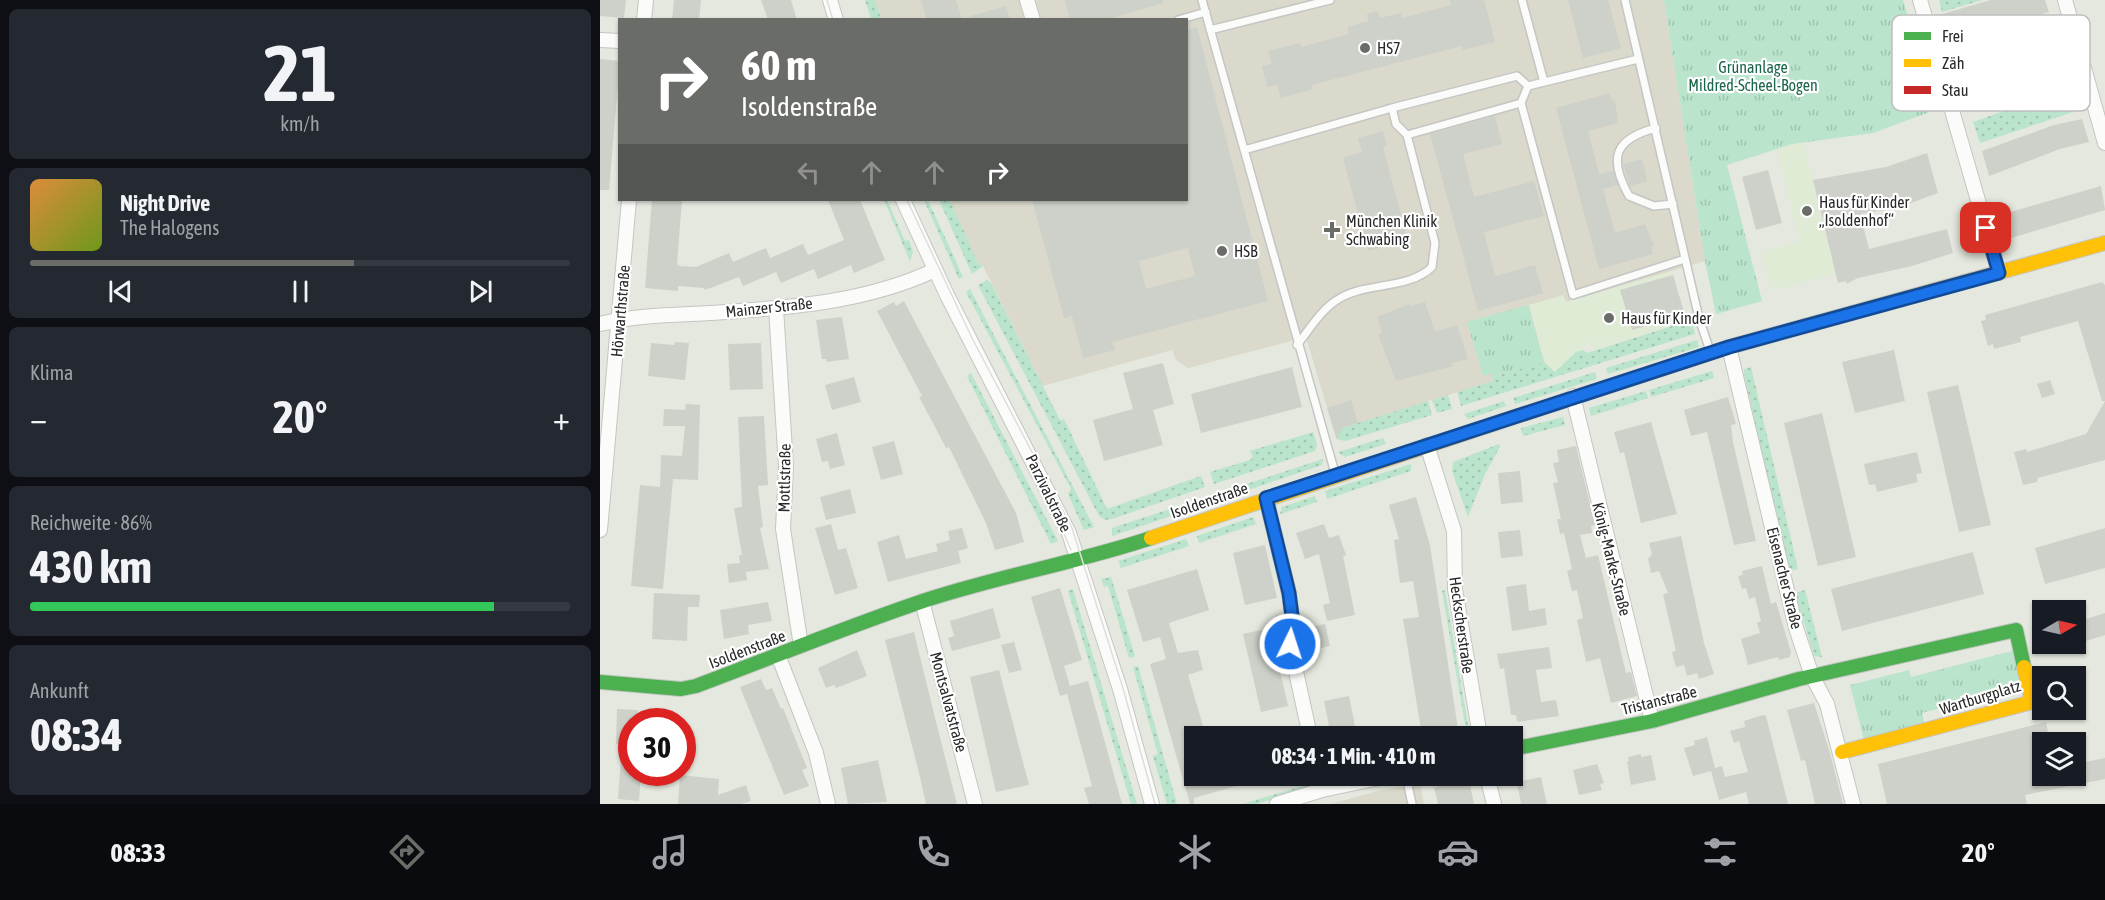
<!DOCTYPE html>
<html lang="de">
<meta charset="utf-8">
<style>
body{margin:0;font-family:"Asap Condensed",sans-serif;background:#242831;color:#f1f3f6;height:100vh;display:flex;flex-direction:column;font-size:22px;white-space:nowrap}
*{box-sizing:border-box;margin:0}
p{font-size:20px;color:#9ea1a6}
.icon{flex:none;width:33px;height:33px;fill:none;stroke:currentColor;stroke-width:2;stroke-linecap:round;stroke-linejoin:round}
.map{position:relative;flex:1;overflow:hidden}
.drawer{display:flex;flex-direction:column;gap:9px;padding:9px;background:#0d0f14;width:600px}
.drawer>*{flex:none}
.guide{position:absolute;left:18px;top:18px;width:570px;height:183px;border-radius:0px;box-shadow:0 2px 4px #0004;background:#6a6c68;color:#fff;overflow:hidden}
.needle{width:39px;rotate:81deg}
.fabs{position:absolute;left:1432px;top:600px;display:grid;gap:12px}
.fabs a{display:grid;place-items:center;width:54px;height:54px;border-radius:0px;background:#171b24;box-shadow:0 2px 4px #0004;font-size:30px}
.speed{position:absolute;left:18px;top:708px;display:flex;gap:12px;font-size:30px;font-weight:700;text-align:center}
.speed>*{display:grid;place-content:center;width:78px;height:78px;border-radius:50%;background:#171b24;box-shadow:0 2px 4px #0004;line-height:1}
.speed .limit{border:9px solid #d22;background:#fff;color:#111}
.pin{position:absolute;display:grid;place-items:center;width:51px;height:51px;color:#fff;margin:-26px;border-radius:12px;box-shadow:0 3px 9px #0006}
.me{position:absolute;width:66px;margin:-33px;rotate:4deg;stroke-linejoin:round;filter:drop-shadow(0 0 4px #0008)}
.turn{display:flex;align-items:center;gap:21px;height:126px;padding:0 24px;font-size:27px}
.turn .icon{width:78px;height:78px;stroke-width:2.5}
.turn b{display:block;font-size:42px;line-height:51px}
.lanes{display:flex;align-items:center;height:57px;padding:0 24px;background:#0003;justify-content:center;gap:30px;direction:ltr}
.lanes .off{opacity:.35}
.big{font-size:45px;font-weight:700;line-height:1.1}
.drawer .widget{flex:1;display:flex;flex-direction:column;justify-content:center;gap:9px;min-width:0;padding:0 21px;border-radius:9px;background:#242831}
.drawer .dial{align-items:center;gap:0}
.dial b{font-size:78px;line-height:1}
.song{display:flex;align-items:center;gap:18px}
.cover{width:72px;height:72px;border-radius:9px;background:linear-gradient(135deg,hsl(30 70% 55%),hsl(80 70% 35%))}
.played{height:6px;border-radius:3px;background:linear-gradient(90deg,#6a6c68 60%,#363941 60%)}
.keys{display:flex;justify-content:space-around;direction:ltr}
.heat{display:flex;justify-content:space-between;align-items:center;font-size:33px;direction:ltr}
.charge{height:9px;border-radius:4px;background:linear-gradient(90deg,#34c759 86%,#363941 0)}
.trip{position:absolute;left:584px;top:726px;width:339px;height:60px;border-radius:0px;background:#171b24;box-shadow:0 2px 4px #0004;font-weight:700;line-height:60px;text-align:center}
.tab-bar{display:flex;height:96px;justify-content:space-around;align-items:center;background:#090b0e;color:#9ea1a6}
.tab-bar .icon{width:42px;height:42px}
.tab-bar .selected{color:#6a6c68}
.tab-bar b{font-size:27px;color:#f1f3f6}
main{display:flex;flex:1;min-height:0}
.map>svg:first-child{display:block}
.education{fill:#dfebd4}
.medical{fill:#dad9cb}
.grass{fill:url(#grass-dots)}
.park{fill:url(#park-tufts)}
.building{fill:#ced1ca;fill-rule:evenodd}
.lines{fill:none;stroke-linecap:round;stroke-linejoin:round}
.lane-casing{stroke:#c5c5c4;stroke-width:10}
.street-casing{stroke:#c5c5c4;stroke-width:16}
.fast-casing{stroke:#c5c5c4;stroke-width:16}
.slow-casing{stroke:#c5c5c4;stroke-width:16}
.jam-casing{stroke:#c5c5c4;stroke-width:16}
.lane{stroke:#fbfcfa;stroke-width:7}
.street{stroke:#fbfcfa;stroke-width:14}
.fast{stroke:#4caf50;stroke-width:14}
.slow{stroke:#ffc107;stroke-width:14}
.jam{stroke:#c62828;stroke-width:14}
.tram{stroke:#deddde;stroke-width:1.5}
.route-casing{stroke:#114b97;stroke-width:15}
.route{stroke:#1a73e8;stroke-width:10}
.poi-dot{fill:#6a6c68;stroke:#fff;stroke-width:2}
.labels{text-anchor:middle;stroke-width:4.5;stroke-linejoin:round;paint-order:stroke}
.poi-label{font-size:16px;fill:#292929;stroke:#fff;text-anchor:start}
.park-label{font-size:16px;fill:#1b654a;stroke:#fff}
.street-label{font-size:16px;fill:#292929;stroke:#fff}
.key{fill:#fff;stroke:#bfbfbf;stroke-width:1.5}
.key-label{font-size:16px;fill:#292929}
</style>
<main>
<section class="drawer">
<div class="widget dial"><b>21</b><p>km/h</p></div>
<div class="widget">
<div class="song"><i class="cover"></i><div><b>Night Drive</b><p>The Halogens</p></div></div>
<div class="played"></div>
<div class="keys"><svg class="icon" aria-label="previous" viewBox="0 0 24 24"><path d="M18 5L8 12l10 7zM5 5v14"/></svg><svg class="icon" aria-label="pause" viewBox="0 0 24 24"><path d="M8 5v14M16 5v14"/></svg><svg class="icon" aria-label="next" viewBox="0 0 24 24"><path d="M6 5l10 7-10 7zM19 5v14"/></svg></div>
</div>
<div class="widget"><p>Klima</p>
<div class="heat"><a>−</a><b class="big">20°</b><a>+</a></div>
</div>
<div class="widget"><p>Reichweite · 86%</p><b class="big">430 km</b><div class="charge"></div></div>
<div class="widget"><p>Ankunft</p><b class="big">08:34</b></div>
</section>
<div class="map">
<svg width="1505" height="804" viewBox="0 0 1505 804">
<defs>
<pattern id="grass-dots" width="8" height="8" patternUnits="userSpaceOnUse" patternTransform="scale(1.5)"><rect width="8" height="8" fill="#bae4cc"/><path d="M2 2h.1M6 6h.1" fill="none" stroke="#a0c4af" stroke-width="1.8" stroke-linecap="round"/></pattern>
<pattern id="park-tufts" width="24" height="20" patternUnits="userSpaceOnUse" patternTransform="scale(1.5)"><rect width="24" height="20" fill="#bae4cc"/><path d="M3 7l-1-3M5 7V3M7 7l1-3M15 17l-1-3M17 17v-4M19 17l1-3" fill="none" stroke="#a0c4af"/></pattern>
</defs>
<rect width="100%" height="100%" fill="#e4e8de"/>
<!-- education -->
<path class="education" d="M1203,142L1235,273L1172,291L1162,252L1200,241L1177,149Z
M1072,270L1086,321L992,350L991,344L986,343L983,350L976,352L955,372L944,362L928,305L964,295L966,302Z"/>
<!-- medical -->
<path class="medical" d="M275,0H1064L1105,261L966,302L963,295L929,305L944,362L892,377L893,381L742,428L737,432L734,431L706,337L588,368L576,360L572,350L443,386L383,266L378,263L350,200H586V20L281,19Z
M820,784L824,804H731L778,791Z"/>
<!-- grass -->
<path class="grass" d="M265,0H275L281,19H271Z
M1339,0H1382L1342,12Z
M1475,94L1479,110L1380,143L1373,122L1415,107L1417,111L1454,98Z
M284,200H287L305,241L309,240L313,252L310,261Z
M324,200H328L363,277L359,279Z
M339,200H350L378,263L383,266L372,274Z
M387,280L391,283L460,420L464,419L507,509L601,476L605,487L512,519L505,520L499,516L378,285Z
M370,289L494,527L484,530L468,494L471,489L366,292Z
M1091,320L1095,334L861,406L857,392L893,381L892,377L944,362L955,372L976,352L983,350L987,353Z
M1097,340L1099,347L1008,374L1006,368Z
M1151,367L1198,569L1189,571L1144,374V369Z
M1112,371L1114,378L1051,397L1049,390Z
M995,372L997,379L915,404L913,398Z
M371,373L458,541L451,544L367,376Z
M1046,391L1048,398L991,416L989,408Z
M848,395L852,409L837,413L832,400Z
M828,401L832,415L745,441L737,439L734,431H741L742,428Z
M904,401L906,406L868,419L864,414Z
M963,417L965,425L923,436L921,428Z
M713,432L717,445L715,451L614,484L610,472L650,460L653,457L650,451Z
M783,438L786,444L745,457L738,452Z
M899,444L900,447L885,474L868,517L852,471L853,462Z
M723,459L722,465L512,536V528Z
M811,464V471L727,499L725,491Z
M715,496L717,502L680,514L682,507Z
M653,517L656,524L599,543L597,536Z
M586,539L589,546L521,568L518,561Z
M511,577L535,656L529,658L508,586L504,587L501,579Z
M473,589L537,804H531L468,591Z
M845,590L870,736H867L842,591Z
M1205,590L1222,657L1214,656L1195,593Z
M538,666L577,804H567L553,756L558,754L533,667Z
M708,784L709,788L656,804H643Z"/>
<!-- park -->
<path class="park" d="M1064,0H1303L1335,110L1273,133L1192,144L1127,165L1162,301L1116,314L1105,261Z
M928,305L944,362L892,377L891,373L883,376L867,322Z
M1416,650L1425,686L1322,713L1325,725L1264,740L1250,685L1309,670L1311,677Z"/>
<!-- building -->
<path class="building" d="M0,0H26L24,18L0,16Z
M74,0H101L99,20H72Z
M161,0H191L197,20H168Z
M321,0H356L362,20H327Z
M465,0H563V3L505,20H470Z
M849,0H884L895,42L863,50L861,46L712,85L713,89L681,98L677,85L667,87L662,66L672,64L668,51L700,43L701,47L749,34L747,27L768,21L767,14L778,11L780,18L801,13L802,18L851,5Z
M968,0H1008L1021,48L983,58Z
M1391,0H1445L1449,12L1350,41L1342,14Z
M406,6L410,20H372L371,16Z
M597,27L668,301L512,342L515,350L483,358L472,316L464,318L432,200H586V30ZM588,248L595,276L546,289L539,261Z
M0,59L20,61L9,190H0Z
M1010,93L1012,101L1015,100L1018,123L988,131L999,174L1013,171L1018,185L1003,189L1015,233L1045,224L1054,246L1051,247L1053,254L999,269L956,108Z
M895,116L902,144L863,154L874,197L934,181L944,216L884,232L895,276L935,265L943,293L878,311L830,134Z
M1482,119L1489,142L1460,149L1389,176L1382,151L1454,125Z
M783,131L787,146L783,147L808,241L768,251L743,158L762,152L758,138Z
M1327,153L1338,193L1297,208L1260,214L1269,249L1347,229L1353,253L1312,266L1258,278L1246,284V281L1238,283L1213,180L1286,167Z
M1042,159L1047,181L1030,186L1023,164Z
M1168,170L1182,223L1156,230L1142,177Z
M1501,186L1505,210L1408,239L1400,215Z
M52,200H82L77,264L80,266L96,267L129,253L133,262L166,248L170,258L203,244L208,255L244,240L228,200H260L285,260L254,273L251,265L218,279L214,269L181,283L176,272L143,286L139,277L105,290L104,288L78,286V291L45,288Z
M1073,275L1085,315L1032,330L1020,290Z
M1502,282L1505,285V460L1438,478L1437,482L1423,485L1414,452L1426,449L1427,452L1486,434L1505,401H1502L1478,321L1420,337L1421,342L1394,349L1393,344L1388,346L1381,321L1386,320L1385,315Z
M304,301L416,513L424,542L395,550L386,523L349,447L346,448L334,425L319,397L322,396L277,311L294,302L296,306Z
M825,302L835,332L857,325L868,359L852,363L853,366L796,381L778,334L782,333L777,317L809,304L810,306Z
M242,317L249,359L227,362L226,359H222L216,320Z
M75,342L89,343L85,380L48,376L51,343L74,345Z
M161,343L163,389L130,390L128,344Z
M1294,350L1305,401L1255,413L1242,362Z
M563,363L574,404L553,410L563,445L504,461L493,420L533,409L523,373Z
M692,367L702,407L601,433L591,394Z
M254,377L261,402L232,410L225,385Z
M1450,380L1455,394L1442,398L1437,384Z
M1358,385L1391,525L1359,532L1327,392Z
M1128,397L1136,424L1131,425L1133,442L1156,541L1134,545L1107,432L1091,436L1084,410Z
M751,400L758,423L742,428L737,440L727,408Z
M86,404L100,405L98,480L73,479L63,589L31,586L40,485L60,487L61,455L82,456L85,426H63L64,409L85,410Z
M1222,413L1256,557L1218,566L1184,423Z
M164,416L168,485L158,486L163,527L160,528L169,569L146,572L147,580L129,583L127,564L140,563L139,555H142L134,508L142,507L138,417Z
M1051,422L1077,514L1041,523L1024,452L1020,453L1014,432Z
M237,433L245,465L230,469L228,461L222,462L216,439Z
M294,441L303,474L281,480L272,447Z
M976,446L995,525L991,526L992,533L980,535L986,558L998,555L1026,673L1031,672L1037,696L1011,703L1000,658L986,662L977,620L983,618L977,590L972,591L967,571L972,569L964,533L960,534L957,519H961L953,483L958,482L953,463L959,462L957,450Z
M1317,452L1322,473L1316,474L1318,482L1277,492L1275,484L1269,485L1264,464Z
M920,471L923,502L901,504L898,473Z
M250,489L256,513L226,520L220,497Z
M816,497L830,545L859,736H822L803,619L819,617L813,581L800,583L794,540L799,539L789,505Z
M231,524L238,550L246,548L258,588L235,595L215,528Z
M724,524L729,538L739,535L746,555L743,556L755,615L727,621L723,605L730,603L719,554L705,559L696,533Z
M362,528L368,548L358,551L361,563L288,582L277,542L299,535L306,559L338,551L336,544L350,540L348,531Z
M1505,528V568L1445,584L1435,548Z
M920,530L923,556L901,558L898,532Z
M1081,536L1104,643L1114,674L1099,679L1097,673L1087,676L1084,665L1076,667L1072,652L1076,651L1063,594L1068,593L1059,571L1051,573L1048,559L1052,554L1049,543Z
M665,545L677,598L645,605L633,553Z
M1373,552L1384,594L1242,631L1231,589Z
M1162,566L1171,604L1176,602L1191,652L1190,657L1179,660L1178,657L1148,665L1141,639L1160,633L1157,623L1161,621L1155,597L1149,599L1146,588L1142,589L1138,576L1143,575L1142,571Z
M597,569L609,610L569,623L578,653L598,650L603,670L588,675L606,736H594V776H660L661,779L594,798V804H590L550,664L566,659L560,637L543,642L527,590Z
M926,584L929,611L945,608L947,625L912,631L906,587Z
M460,588L482,660L464,666L470,686L488,681L522,804H489L484,788L492,786L471,709L467,694L460,696L431,597Z
M54,593L100,595L99,607H88L87,641L52,639Z
M168,602L172,621L148,625L149,634L124,639L120,610Z
M393,608L401,638L352,651L348,638L354,636L350,621Z
M1505,613V635L1486,641L1480,621Z
M725,624L730,646L716,649L711,627Z
M670,628L688,706L661,712L643,634Z
M314,632L336,722L357,804H326L320,777L285,640Z
M414,642L422,670L409,673L401,645Z
M949,647L952,668L936,670L941,702L956,700L959,716L917,722L916,715H911L904,668L900,669L897,654Z
M257,650L267,676L236,688L234,685L226,688L218,668Z
M399,670L429,785L396,792L370,677Z
M161,679L166,690L172,688L181,709L183,708L207,768L202,770L209,786L184,795L140,687Z
M749,696L757,736H731L724,701Z
M1214,703L1230,753L1243,804H1215L1205,760L1201,761L1187,710Z
M17,709L38,710L37,722H32V772H41L39,801L18,799L22,744H16Z
M1163,715L1166,716L1188,804H1149L1146,792L1119,800L1111,771L1093,776L1084,748L1095,745L1094,741L1107,737L1115,768L1122,766L1125,777L1148,772L1139,741L1134,743L1130,731L1145,727L1144,721Z
M1446,722L1450,742H1443V776H1476V764L1505,758V779L1425,795L1427,804H1287L1278,764Z
M1041,754V757L1051,755L1056,780L1031,785L1027,762L1029,761L1028,757Z
M278,760L287,802L248,804L241,768Z
M997,764L1004,783L1000,784L1002,790L979,795L973,770Z
M80,775L119,779L118,795L146,785L151,801L141,804H78Z
M855,776H868L874,804H838L834,787H838L836,780Z
M941,777L947,804H921L917,782Z"/>
<g class="lines">
<!-- lane casing -->
<g class="lane-casing">
<path id="lane" d="M602,0L735,473
M922,0L944,82
M1025,0L1099,318L1110,351
M578,20L606,12
M610,30L730,0
M921,103L973,295L1085,259
M792,108L917,76L928,86
M1056,128C1014,139 1008,158 1029,196L1054,206L1073,204
M644,150L792,108L796,124L807,135L921,103L928,86L1038,59
M697,345C709,330 721,310 737,300C762,282 809,290 832,267L835,243L807,135
M806,776L812,804"/>
</g>
<!-- street casing -->
<g class="street-casing">
<path id="street" d="M230,0L236,20
M427,0L433,20
M1320,0L1399,273
M1465,0L1505,143
M44,20L46,0
M0,40L20,41
M303,200L347,295L469,533L520,689L552,804
M176,308L186,467L183,529L201,646
M0,324C37,315 73,315 110,313C186,308 265,303 335,270
M1129,347L1196,628L1212,676L1227,704L1253,804
M973,396L1052,721
M827,445L854,531L855,589L880,736
M666,498L689,593L692,616L690,644L710,736
M0,530L29,200
M322,601L375,804
M178,655L216,753L228,804
M887,776L894,804
M677,804L722,790L789,776"/>
</g>
<!-- fast casing -->
<g class="fast-casing">
<path id="fast" d="M0,682L81,689L96,686C171,658 246,627 323,601C398,576 476,563 551,538
M912,749L1052,721L1199,679L1416,630L1424,667"/>
</g>
<!-- slow casing -->
<g class="slow-casing">
<path id="slow" d="M1205,326L1505,243
M551,538L902,421
M1242,752L1432,702L1424,667"/>
</g>
<!-- jam casing -->
<g class="jam-casing">
<path id="jam" d="M902,421L1129,347L1205,326"/>
</g>
<!-- lane -->
<use href="#lane" class="lane"/>
<!-- street -->
<use href="#street" class="street"/>
<!-- fast -->
<use href="#fast" class="fast"/>
<!-- slow -->
<use href="#slow" class="slow"/>
<!-- jam -->
<use href="#jam" class="jam"/>
<!-- tram -->
<path class="tram" d="M227,0L233,20
M307,200L372,338L472,528L523,688L555,804
M454,511L471,550"/>
</g>
<g class="lines">
<!-- route casing -->
<g class="route-casing">
<path id="route" d="M690,644L692,616L689,593L666,498L1129,347L1399,273L1386,228"/>
</g>
<!-- route -->
<use href="#route" class="route"/>
</g>
<!-- markers -->
<g class="poi-dot">
<circle cx="765" cy="48" r="6"/>
<circle cx="1207" cy="211" r="6"/>
<path d="M729 221h6v6h6v6h-6v6h-6v-6h-6v-6h6z"/>
<circle cx="622" cy="251" r="6"/>
<circle cx="1009" cy="318" r="6"/>
</g>
<g class="labels">
<!-- poi labels -->
<g class="poi-label">
<text x="777" y="54">HS7</text>
<text x="1219" y="208">Haus für Kinder<tspan x="1219" dy="18">„Isoldenhof“</tspan></text>
<text x="746" y="227">München Klinik<tspan x="746" dy="18">Schwabing</tspan></text>
<text x="634" y="257">HSB</text>
<text x="1021" y="324">Haus für Kinder</text>
</g>
<!-- park labels -->
<g class="park-label">
<text x="1153" y="73">Grünanlage<tspan x="1153" dy="18">Mildred-Scheel-Bogen</tspan></text>
</g>
<!-- street labels -->
<g class="street-label">
<text transform="translate(169 307) rotate(-6)" y="6">Mainzer Straße</text>
<text transform="translate(20 311) rotate(-85)" y="6">Hörwarthstraße</text>
<text transform="translate(184 478) rotate(-89)" y="6">Mottlstraße</text>
<text transform="translate(449 493) rotate(64)" y="6">Parzivalstraße</text>
<text transform="translate(609 500) rotate(-19)" y="6">Isoldenstraße</text>
<text transform="translate(1012 559) rotate(76)" y="6">König-Marke-Straße</text>
<text transform="translate(1185 578) rotate(76)" y="6">Eisenacher Straße</text>
<text transform="translate(862 625) rotate(82)" y="6">Heckscherstraße</text>
<text transform="translate(147 649) rotate(-21)" y="6">Isoldenstraße</text>
<text transform="translate(1380 697) rotate(-17)" y="6">Wartburgplatz</text>
<text transform="translate(1059 700) rotate(-14)" y="6">Tristanstraße</text>
<text transform="translate(349 702) rotate(75)" y="6">Montsalvatstraße</text>
</g>
</g>
<!-- legend -->
<rect x="1292" y="15" width="198" height="96" rx="9" class="key"/>
<rect x="1304" y="32" width="27" height="8" fill="#4caf50"/>
<rect x="1304" y="59" width="27" height="8" fill="#ffc107"/>
<rect x="1304" y="86" width="27" height="8" fill="#c62828"/>
<g class="key-label">
<text x="1342" y="42">Frei</text>
<text x="1342" y="69">Zäh</text>
<text x="1342" y="96">Stau</text>
</g>
</svg>
<div class="fabs">
<a><svg class="needle" viewBox="-14 -14 28 28"><path d="M0-13l5 13h-10z" fill="#e53935"/><path d="M0 13l5-13h-10z" fill="#9ea1a6"/></svg></a>
<a><svg class="icon" aria-label="search" viewBox="0 0 24 24"><circle cx="10" cy="10" r="6"/><path d="M15 15l6 6"/></svg></a>
<a><svg class="icon" aria-label="layers" viewBox="0 0 24 24"><path d="M12 4l9 5-9 5-9-5zM3 14l9 5 9-5"/></svg></a>
</div>
<div class="speed"><div class="limit">30</div></div>
<div class="pin" style="left:1386px;top:228px;background:#d93025"><svg class="icon" aria-label="arrive" viewBox="0 0 24 24"><path d="M6 21V4h12l-3 4 3 4H6"/></svg></div>
<svg class="me" style="left:690px;top:644px" viewBox="-20 -20 40 40"><circle r="17" fill="#1a73e8" stroke="#fff" stroke-width="3"/><path d="M0-11L8 9 0 5-8 9z" fill="#fff"/></svg>
<div class="trip">08:34 · 1 Min. · 410 m</div>
<div class="guide">
<div class="turn"><svg class="icon" aria-label="right" viewBox="0 0 24 24"><path d="M7 20v-9h11M14 6l5 5-5 5"/></svg><div><b>60 m</b>Isoldenstraße</div></div>
<div class="lanes"><svg class="icon off" aria-label="left" viewBox="0 0 24 24"><path d="M17 20v-9H6M10 6l-5 5 5 5"/></svg><svg class="icon off" aria-label="ahead" viewBox="0 0 24 24"><path d="M12 20V5M6 11l6-6 6 6"/></svg><svg class="icon off" aria-label="ahead" viewBox="0 0 24 24"><path d="M12 20V5M6 11l6-6 6 6"/></svg><svg class="icon" aria-label="right" viewBox="0 0 24 24"><path d="M7 20v-9h11M14 6l5 5-5 5"/></svg></div>
</div>
</div>
</main>
<nav class="tab-bar">
<b>08:33</b>
<svg class="icon selected" aria-label="directions" viewBox="0 0 24 24"><path d="M12 3l9 9-9 9-9-9zM9 14v-3h6M13 9l2 2-2 2"/></svg>
<svg class="icon" aria-label="music" viewBox="0 0 24 24"><path d="M9 18V5l10-2v13"/><circle cx="6" cy="18" r="3"/><circle cx="16" cy="16" r="3"/></svg>
<svg class="icon" aria-label="phone" viewBox="0 0 24 24"><path d="M5 4h4l2 5-3 2q2 4 5 5l2-3 5 2v4C11 20 4 13 5 4z"/></svg>
<svg class="icon" aria-label="climate" viewBox="0 0 24 24"><path d="M12 3v18M4 7l16 10M4 17L20 7"/></svg>
<svg class="icon" aria-label="car" viewBox="0 0 24 24"><path d="M5 17H2v-5l4-1 3-4h7l3 4 3 1v5h-3M9 17h6M6 11h13"/><circle cx="7" cy="17" r="2"/><circle cx="17" cy="17" r="2"/></svg>
<svg class="icon" aria-label="filters" viewBox="0 0 24 24"><path d="M4 7h16M4 17h16"/><circle cx="9" cy="7" r="2"/><circle cx="15" cy="17" r="2"/></svg>
<b>20°</b>
</nav>
